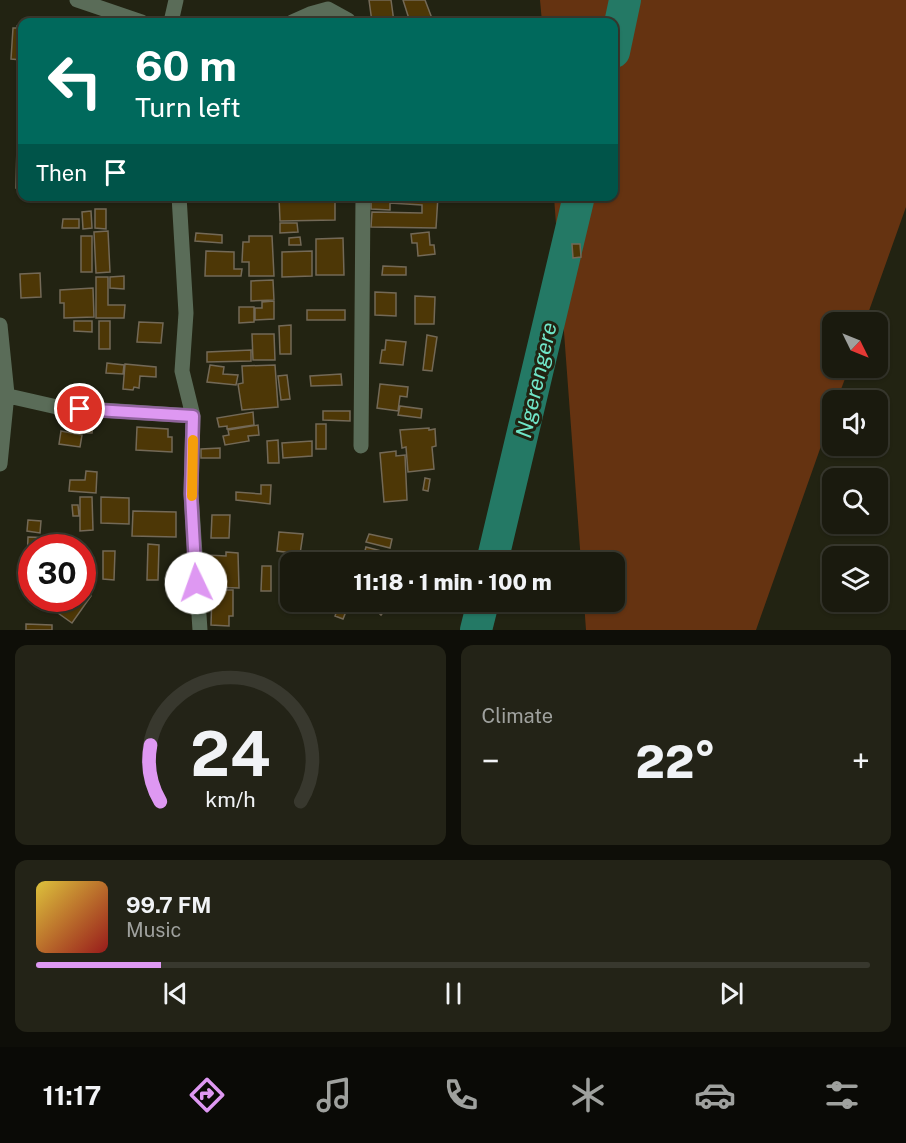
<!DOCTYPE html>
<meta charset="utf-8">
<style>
body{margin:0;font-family:"Public Sans",sans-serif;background:#232317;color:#f1f3f6;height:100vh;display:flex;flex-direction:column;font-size:22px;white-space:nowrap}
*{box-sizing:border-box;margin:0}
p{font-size:20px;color:#9fa19e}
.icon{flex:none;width:33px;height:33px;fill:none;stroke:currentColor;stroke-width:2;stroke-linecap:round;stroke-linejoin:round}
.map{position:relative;height:630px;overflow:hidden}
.panel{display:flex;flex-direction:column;gap:15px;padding:15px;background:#0e0e08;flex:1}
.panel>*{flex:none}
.banner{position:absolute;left:18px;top:18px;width:600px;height:183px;border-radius:12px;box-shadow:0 2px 4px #0004,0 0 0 2px #38382e;background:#00695c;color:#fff;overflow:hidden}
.needle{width:39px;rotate:133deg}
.fabs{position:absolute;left:822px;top:312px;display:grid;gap:12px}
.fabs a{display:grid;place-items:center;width:66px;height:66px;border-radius:12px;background:#1a1a0e;box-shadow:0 2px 4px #0004,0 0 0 2px #38382e;font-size:30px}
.speed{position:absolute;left:18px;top:534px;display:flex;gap:12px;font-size:30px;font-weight:700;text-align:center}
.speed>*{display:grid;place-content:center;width:78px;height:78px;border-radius:50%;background:#1a1a0e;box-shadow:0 2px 4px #0004,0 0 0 2px #38382e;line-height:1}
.speed .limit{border:9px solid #d22;background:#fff;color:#111}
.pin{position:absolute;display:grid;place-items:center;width:51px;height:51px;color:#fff;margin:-26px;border:3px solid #fff;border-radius:50%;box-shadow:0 2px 6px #0007}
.me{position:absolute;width:66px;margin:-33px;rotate:357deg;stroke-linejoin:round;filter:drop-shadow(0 0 4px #0008)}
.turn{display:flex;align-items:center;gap:21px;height:126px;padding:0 18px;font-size:27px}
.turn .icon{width:78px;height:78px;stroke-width:2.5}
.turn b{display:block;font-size:42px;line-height:51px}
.then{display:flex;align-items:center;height:57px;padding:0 18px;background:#0003;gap:12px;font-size:22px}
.big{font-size:45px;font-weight:800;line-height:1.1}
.panel .card{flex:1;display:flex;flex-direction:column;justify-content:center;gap:9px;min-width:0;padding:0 21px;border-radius:12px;background:#232317}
.panel .dial{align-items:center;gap:0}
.dial svg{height:156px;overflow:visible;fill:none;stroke:#38382e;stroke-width:7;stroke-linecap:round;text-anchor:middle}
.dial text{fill:#f1f3f6;stroke:none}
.song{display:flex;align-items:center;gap:18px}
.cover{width:72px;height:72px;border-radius:9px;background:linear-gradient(135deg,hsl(50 70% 55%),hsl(0 70% 35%))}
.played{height:6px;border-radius:3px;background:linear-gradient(90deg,#de98f2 15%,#38382e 15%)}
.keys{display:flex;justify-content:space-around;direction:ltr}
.heat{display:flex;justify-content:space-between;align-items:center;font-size:33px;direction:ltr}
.panel .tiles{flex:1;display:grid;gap:15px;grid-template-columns:1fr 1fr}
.card:last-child{grid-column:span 2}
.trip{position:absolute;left:280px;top:552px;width:345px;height:60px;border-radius:12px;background:#1a1a0e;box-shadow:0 2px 4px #0004,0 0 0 2px #38382e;font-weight:800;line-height:60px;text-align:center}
.tabs{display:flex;height:96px;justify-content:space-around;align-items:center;background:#0a0a06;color:#9fa19e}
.tabs .icon{width:42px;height:42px}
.tabs .selected{color:#de98f2}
.tabs b{font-size:27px;color:#f1f3f6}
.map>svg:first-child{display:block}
.green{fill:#653311}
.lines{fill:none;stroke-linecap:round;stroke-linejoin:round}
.river{stroke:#247965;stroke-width:32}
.building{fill:#4d3706;stroke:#736957;stroke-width:1.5}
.street{stroke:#5a6c58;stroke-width:15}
.route-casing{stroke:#90639d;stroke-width:15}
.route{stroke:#de98f2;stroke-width:10}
.slow{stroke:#f59e0b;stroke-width:10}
.labels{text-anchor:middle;stroke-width:6;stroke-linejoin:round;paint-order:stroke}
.water-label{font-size:22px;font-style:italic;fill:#70e5c7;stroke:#222312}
</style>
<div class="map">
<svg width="906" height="630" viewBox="0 0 906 630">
<rect width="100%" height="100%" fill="#222312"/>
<!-- green -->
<path class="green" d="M540,0H906V207L865,322H832V368H849L837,400H832V415L756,630H586L584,602H615V562H581L554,197L614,196V22H542Z"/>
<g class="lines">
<!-- river -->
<path class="river" d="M614,52L625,0
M492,562L579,196
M476,630L483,602"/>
</g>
<!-- building -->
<path class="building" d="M369,0H391L394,22H372Z
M403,0H425L433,21L410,22Z
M17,26H22V60L11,59L13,28H17Z
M17,144L22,145V188H16Z
M335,196V220L280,221L279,197Z
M371,196H438L436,228L371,227L372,212L422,213V205L390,203V210L371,209Z
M95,209H106V229L95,228Z
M91,211L92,228L83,229L82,212Z
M63,219H79V228H62Z
M280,223H297L298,232L280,233Z
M108,231L110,272L96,273L94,232Z
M429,232L430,245H434L435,254L418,256L417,243H412L411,234Z
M196,233L222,235V243L195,241Z
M81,236H92V272H81Z
M249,236H272L274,276H249V262H242L243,242H249Z
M300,237L301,245H289V238Z
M343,238L344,275H316V239Z
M572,244H580L581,257L573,258Z
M206,251L234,252V269H242L241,276H205Z
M312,251V276L282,277V252Z
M383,266L406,267V275H382Z
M40,273L41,297L21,298L20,274Z
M124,276V289L110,288V277Z
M96,277H108V305H125L124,318H96Z
M273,280L274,300L251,301V281Z
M93,288L94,317L64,318V303H60V290Z
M375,292L396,293V316L375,315Z
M415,296L435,297L434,324H415Z
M274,301V319L255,320V308H262V302Z
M239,307H254V322L239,323Z
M307,310H345V320H307Z
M74,321H92V332L74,331Z
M99,321H110V349H99Z
M139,322L163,323L161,343L137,342Z
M291,325V354H280L279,326Z
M252,334H274L275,360H253Z
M427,335L437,337L432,371L423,370Z
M386,340L406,342L403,365L380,363L382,350H385Z
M251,350V361L207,362V352Z
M107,363L124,365L123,374L106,373Z
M125,364L156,367V377L140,376L139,388L134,387L133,390L123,389Z
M210,365L224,367L223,374L238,375L236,385L207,382Z
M275,365L278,407L242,410L238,384L243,383L242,366Z
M341,374L342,385L311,386L310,376Z
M287,375L290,399L281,400L278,376Z
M380,384L408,387L407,397L400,396L398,411L377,408Z
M400,406L422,409L421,418L398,415Z
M323,411H350V421L323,420Z
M253,412L254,425L227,429V426L219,427L217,418Z
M81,414L94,415L92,433H80Z
M316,424H326V449H316Z
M258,425L259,435L248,436L249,441L225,445L223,436L229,435L228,430Z
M137,427L168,429V437H172V452L136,450Z
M429,428V430L435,429L436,446L432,447L434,469L408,472L406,447L402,448L400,430Z
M61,431L82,435L80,447L59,444Z
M278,440L279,463H268L267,441Z
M312,441V456L283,458L282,443Z
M220,448V458H201V449Z
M396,451V456L405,455L407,500L384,502L380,453Z
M86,471L97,472L96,493L69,491L70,480H85Z
M425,478L430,479L428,491L423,490Z
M261,485H271L270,504L236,500V492L261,494Z
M80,497H92L93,530L80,531Z
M101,497L129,498V524L101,523Z
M72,505H78L79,516H73Z
M133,511L176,512V537L132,536Z
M212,515H230L229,538H211Z
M28,520L41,521L40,533L27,531Z
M279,532L303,534L300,554L277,551Z
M369,534L392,539L390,548L366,542Z
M28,537L54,538V548H32V563H27Z
M148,544L159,545L158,580H147Z
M366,547L389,553L386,562H362Z
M103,551H115L114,580L103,579Z
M226,552L238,553L239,588L210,587V576H206L207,555L226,556Z
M409,553L419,556L417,562H406Z
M262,566H271V591H261Z
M283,567L291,568L290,592L280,591Z
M82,590L91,596L72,623L44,603L46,598H82Z
M221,590H233V616H229V626L211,625L212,594H221Z
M287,598L291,599V602H315L313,613L285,609Z
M384,602H391L381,615L377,611Z
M339,605L347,609L343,619L335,616Z
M26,624L52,625V630H26Z"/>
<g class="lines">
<!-- street -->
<path class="street" d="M77,0L142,22
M171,22L176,0
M292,22L310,14L328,9L348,20V22
M179,196L186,313L182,371L193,416L191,493L200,630
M0,325L7,394L0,464
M0,394L57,407L193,416
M361,446L363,196"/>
</g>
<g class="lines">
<!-- route casing -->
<g class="route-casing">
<path id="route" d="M80,409L193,416L191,494L196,583"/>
</g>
<!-- route -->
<use href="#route" class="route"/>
<!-- slow -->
<path class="slow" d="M192,496L193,440"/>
</g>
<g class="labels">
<!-- water labels -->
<g class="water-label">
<text transform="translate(536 380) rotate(-77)" y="8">Ngerengere</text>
</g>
</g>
</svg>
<div class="fabs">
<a><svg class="needle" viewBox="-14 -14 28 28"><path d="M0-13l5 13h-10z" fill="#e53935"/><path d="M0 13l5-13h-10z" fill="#9fa19e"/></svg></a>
<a><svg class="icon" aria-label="sound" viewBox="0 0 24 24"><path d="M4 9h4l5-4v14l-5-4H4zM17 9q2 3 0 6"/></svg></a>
<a><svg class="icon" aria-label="search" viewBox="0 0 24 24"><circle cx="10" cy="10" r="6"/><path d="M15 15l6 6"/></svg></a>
<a><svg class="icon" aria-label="layers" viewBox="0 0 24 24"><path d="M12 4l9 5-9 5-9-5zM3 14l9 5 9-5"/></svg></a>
</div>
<div class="speed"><div class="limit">30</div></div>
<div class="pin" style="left:80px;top:409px;background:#d93025"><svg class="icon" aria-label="arrive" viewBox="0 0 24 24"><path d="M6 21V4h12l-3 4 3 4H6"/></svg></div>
<svg class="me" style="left:196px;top:583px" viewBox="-20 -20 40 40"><circle r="19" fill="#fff"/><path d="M0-13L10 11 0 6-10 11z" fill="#de98f2"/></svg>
<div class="trip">11:18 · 1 min · 100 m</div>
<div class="banner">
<div class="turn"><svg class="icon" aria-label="left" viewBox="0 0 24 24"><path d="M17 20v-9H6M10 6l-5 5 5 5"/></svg><div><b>60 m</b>Turn left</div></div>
<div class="then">Then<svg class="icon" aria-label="arrive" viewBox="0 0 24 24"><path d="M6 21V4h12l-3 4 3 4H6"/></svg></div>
</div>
</div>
<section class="panel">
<div class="tiles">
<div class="card dial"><svg viewBox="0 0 100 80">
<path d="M14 69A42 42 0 1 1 86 69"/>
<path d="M14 69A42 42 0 0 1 9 40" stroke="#de98f2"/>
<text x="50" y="56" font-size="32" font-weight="700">24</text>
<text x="50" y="72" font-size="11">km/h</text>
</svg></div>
<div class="card"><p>Climate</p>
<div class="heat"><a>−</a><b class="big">22°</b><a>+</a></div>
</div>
<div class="card">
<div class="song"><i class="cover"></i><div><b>99.7 FM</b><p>Music</p></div></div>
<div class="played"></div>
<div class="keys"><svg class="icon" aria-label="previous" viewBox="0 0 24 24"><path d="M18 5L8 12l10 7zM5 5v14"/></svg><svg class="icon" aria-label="pause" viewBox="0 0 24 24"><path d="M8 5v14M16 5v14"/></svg><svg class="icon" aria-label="next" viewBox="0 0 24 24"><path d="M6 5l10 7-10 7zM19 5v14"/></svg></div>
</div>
</div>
</section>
<nav class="tabs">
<b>11:17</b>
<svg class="icon selected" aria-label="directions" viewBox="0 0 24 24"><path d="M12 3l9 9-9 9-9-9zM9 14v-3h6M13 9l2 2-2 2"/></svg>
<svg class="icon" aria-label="music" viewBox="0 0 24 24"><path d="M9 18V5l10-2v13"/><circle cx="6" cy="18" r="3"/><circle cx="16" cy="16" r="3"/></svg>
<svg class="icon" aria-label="phone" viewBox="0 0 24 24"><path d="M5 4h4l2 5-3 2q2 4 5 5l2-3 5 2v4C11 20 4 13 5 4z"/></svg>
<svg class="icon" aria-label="climate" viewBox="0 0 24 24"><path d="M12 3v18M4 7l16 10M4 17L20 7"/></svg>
<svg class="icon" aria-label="car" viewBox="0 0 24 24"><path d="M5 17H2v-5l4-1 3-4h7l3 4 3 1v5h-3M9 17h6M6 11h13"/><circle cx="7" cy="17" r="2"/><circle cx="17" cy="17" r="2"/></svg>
<svg class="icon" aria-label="filters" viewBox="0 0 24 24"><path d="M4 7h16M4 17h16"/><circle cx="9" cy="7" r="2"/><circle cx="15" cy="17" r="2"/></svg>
</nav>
